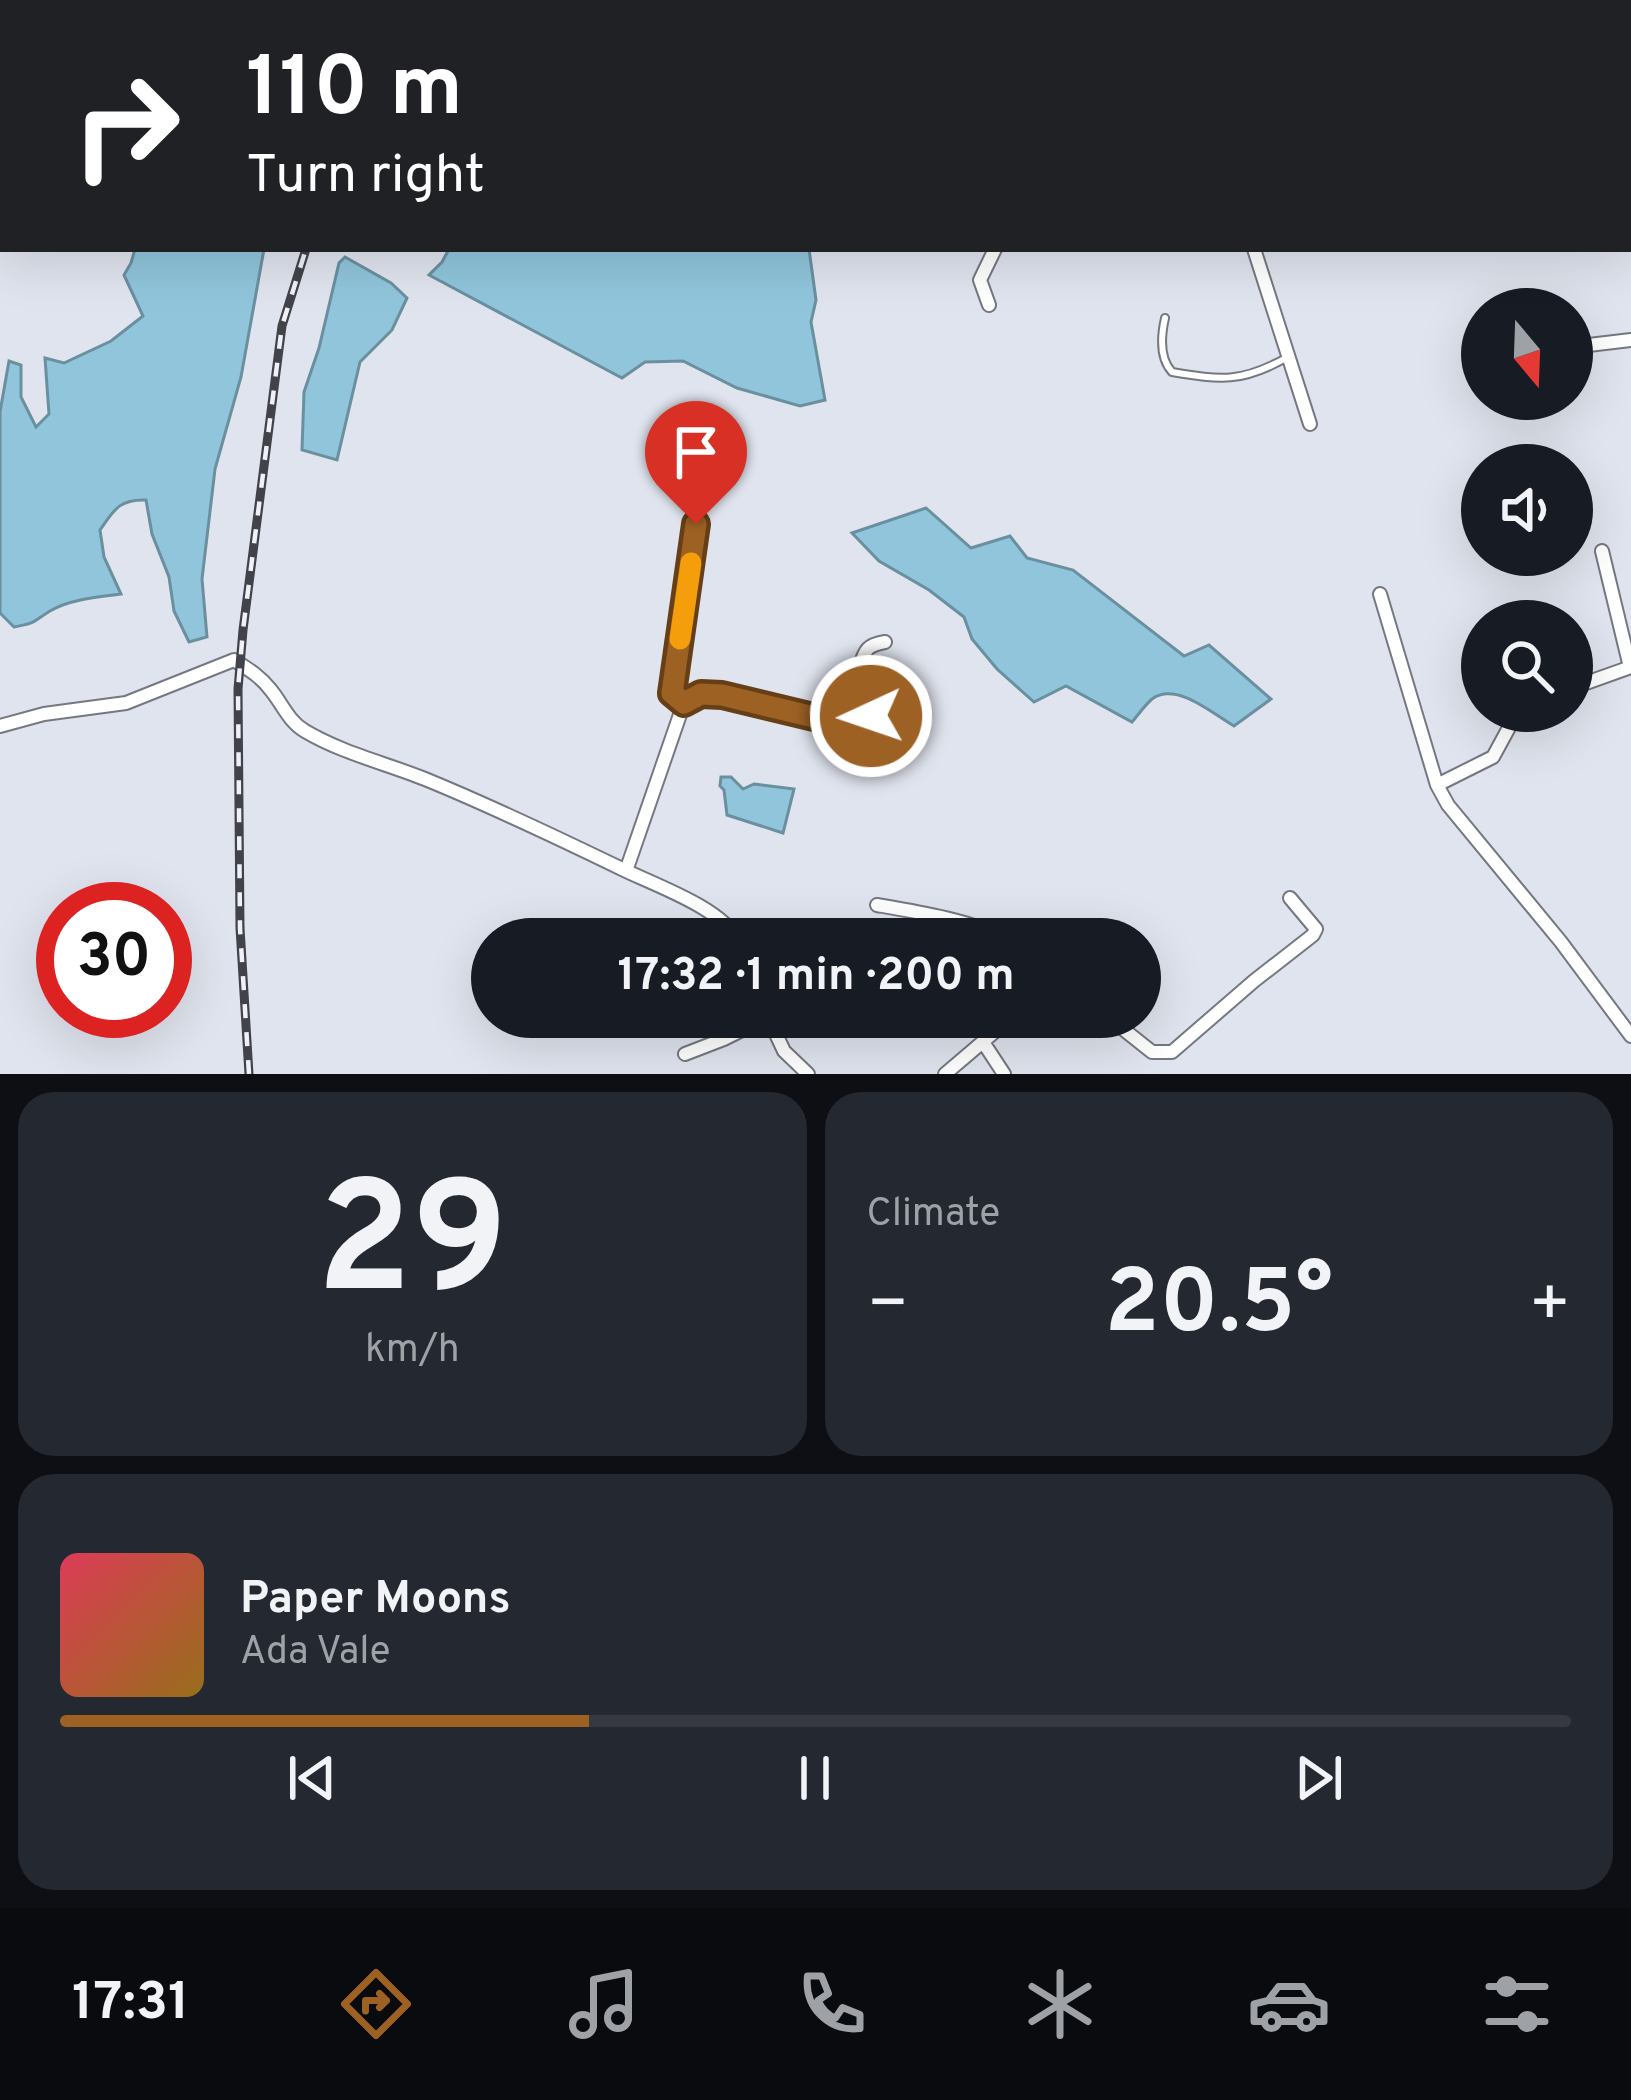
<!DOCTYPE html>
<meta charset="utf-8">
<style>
body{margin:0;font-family:Overpass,sans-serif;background:#242831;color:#f1f3f6;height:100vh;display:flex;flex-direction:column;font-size:45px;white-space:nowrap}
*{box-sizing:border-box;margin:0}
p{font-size:39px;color:#9ea1a6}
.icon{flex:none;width:66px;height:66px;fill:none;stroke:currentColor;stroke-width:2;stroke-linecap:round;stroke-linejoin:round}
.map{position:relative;height:1074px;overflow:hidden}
.drawer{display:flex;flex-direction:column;gap:18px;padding:18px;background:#0d0f14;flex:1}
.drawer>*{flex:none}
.top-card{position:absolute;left:0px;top:0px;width:1632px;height:252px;box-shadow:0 12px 48px #0002;background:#202124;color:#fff;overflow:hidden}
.needle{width:78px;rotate:161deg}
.buttons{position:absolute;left:1461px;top:288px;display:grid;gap:24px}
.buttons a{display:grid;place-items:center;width:132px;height:132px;border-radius:50%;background:#171b24;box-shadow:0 12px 48px #0002;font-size:60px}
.speed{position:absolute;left:36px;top:882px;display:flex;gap:24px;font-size:60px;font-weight:700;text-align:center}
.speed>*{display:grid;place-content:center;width:156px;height:156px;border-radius:50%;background:#171b24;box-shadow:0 12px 48px #0002;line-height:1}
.speed .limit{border:18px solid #d22;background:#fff;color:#111}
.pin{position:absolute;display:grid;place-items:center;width:102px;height:102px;color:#fff;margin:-123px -51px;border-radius:50% 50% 50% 0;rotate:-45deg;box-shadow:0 0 12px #0007}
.pin .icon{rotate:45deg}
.me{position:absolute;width:132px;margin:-66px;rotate:267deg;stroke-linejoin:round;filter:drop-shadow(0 0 9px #0008)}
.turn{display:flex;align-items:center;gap:42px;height:252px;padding:0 48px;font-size:54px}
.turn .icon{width:156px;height:156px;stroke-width:2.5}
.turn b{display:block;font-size:84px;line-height:102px}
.big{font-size:90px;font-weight:700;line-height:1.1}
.drawer .card{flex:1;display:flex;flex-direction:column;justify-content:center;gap:18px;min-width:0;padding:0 42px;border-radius:36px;background:#242831}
.drawer .dial{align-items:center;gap:0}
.dial b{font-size:156px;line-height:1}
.song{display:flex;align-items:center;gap:36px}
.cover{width:144px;height:144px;border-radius:18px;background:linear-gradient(135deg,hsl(350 70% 55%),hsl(40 70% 35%))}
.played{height:12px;border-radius:6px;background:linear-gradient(90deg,#9d6124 35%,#363941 35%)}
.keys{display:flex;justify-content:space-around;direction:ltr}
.heat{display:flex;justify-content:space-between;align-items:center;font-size:66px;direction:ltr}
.drawer .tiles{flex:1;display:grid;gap:18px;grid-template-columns:1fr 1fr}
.card:last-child{grid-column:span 2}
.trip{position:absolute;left:471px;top:918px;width:690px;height:120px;border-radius:60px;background:#171b24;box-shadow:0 12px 48px #0002;font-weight:700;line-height:120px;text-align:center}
.dock{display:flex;height:192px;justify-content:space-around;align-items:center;background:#090b0e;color:#9ea1a6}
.dock .icon{width:84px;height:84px}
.dock .on{color:#9d6124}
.dock b{font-size:54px;color:#f1f3f6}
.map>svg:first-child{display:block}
.water{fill:#90c5db;stroke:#6a90a0;stroke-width:3}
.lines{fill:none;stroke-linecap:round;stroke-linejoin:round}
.service-casing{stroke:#757881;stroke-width:10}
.minor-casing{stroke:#757881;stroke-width:16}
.service{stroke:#fff;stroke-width:6}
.minor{stroke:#fff;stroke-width:12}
.rail-casing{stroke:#414348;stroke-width:9}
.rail{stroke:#eef1fb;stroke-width:4.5;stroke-dasharray:14;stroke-linecap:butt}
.route-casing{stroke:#663f17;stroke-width:30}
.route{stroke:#9d6124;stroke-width:21}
.slow{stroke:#f59e0b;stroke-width:21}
</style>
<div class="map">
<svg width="1631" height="1074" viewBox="0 0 1631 1074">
<rect width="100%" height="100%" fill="#e0e4ee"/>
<!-- water -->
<path class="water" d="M135,249H264L241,377L215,469L202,579L207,637L189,642L174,611L169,577L152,534L146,500C119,499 114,510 100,530L104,557L121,594C99,597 70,599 50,611C32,622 37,623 14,627L0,613V412L9,361L21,365V397L36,427L49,414L45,358L64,363L111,341L143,316L124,275L131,263Z
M449,249H809L816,300L811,322L825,400L800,406L737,388L683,361L645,362L622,378L429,275L442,262Z
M345,257L391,283L407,298L392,330L360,362L337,460L302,450L304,392L319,348L339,263Z
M926,508L971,548L1010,536L1027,558L1073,570L1184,656L1209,645L1271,699L1234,726C1213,714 1176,681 1152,699C1145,705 1138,715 1132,722L1066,686L1034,702L997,669L972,639L964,617L929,590L879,561L852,533Z
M721,777H731L743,789L754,784L794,789L783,833L727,815L724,790L720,786Z"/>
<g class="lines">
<!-- service casing -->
<g class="service-casing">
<path id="service" d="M1165,318C1161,336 1159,358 1172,372C1221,380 1241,383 1286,358"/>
</g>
<!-- minor casing -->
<g class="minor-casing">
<path id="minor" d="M6,0L14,3
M1170,0L1171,3
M1451,0V3
M41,3L43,0
M119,3L121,0
M189,3L194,0
M1489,3V0
M0,99L3,98
M1629,105L1631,104
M1254,249L1310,424
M989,305L980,280L995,249
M1572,347L1631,340
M1602,551L1630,667
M1380,594L1437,785L1448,805L1561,942L1631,1036
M1572,688L1631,667
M684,703L672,693L696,523
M0,726L44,714L126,703L234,660C248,669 260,676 270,689C282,703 288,721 305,731C342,753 385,763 425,779C491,806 556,837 620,868C652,884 720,907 737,939
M1437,785L1493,757L1518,711
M626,871L684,703L701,693L722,695L851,726L871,716L870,685L860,666C865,649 868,645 885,642
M877,905C912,911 975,921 1004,939
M768,1017L784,1051L808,1074
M1108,1017L1152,1052H1172L1254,981L1313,935L1316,929L1290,898
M983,1042L1004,1074
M685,1054L724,1039L768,1017
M945,1074L1012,1017"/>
</g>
<!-- service -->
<use href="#service" class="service"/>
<!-- minor -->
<use href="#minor" class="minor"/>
<!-- rail casing -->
<g class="rail-casing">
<path id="rail" d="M403,3L404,0
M249,1074L240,928L238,689L243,630L282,326L306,249"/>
</g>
<!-- rail -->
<use href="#rail" class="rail"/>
</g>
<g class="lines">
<!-- route casing -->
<g class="route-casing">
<path id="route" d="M696,524L672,693L684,703L701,694L722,695L851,726L871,716"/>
</g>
<!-- route -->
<use href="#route" class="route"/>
<!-- slow -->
<path class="slow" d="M680,639L691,563"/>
</g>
</svg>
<div class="buttons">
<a><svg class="needle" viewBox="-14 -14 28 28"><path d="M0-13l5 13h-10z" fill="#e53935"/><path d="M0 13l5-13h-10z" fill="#9ea1a6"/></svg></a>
<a><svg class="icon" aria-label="sound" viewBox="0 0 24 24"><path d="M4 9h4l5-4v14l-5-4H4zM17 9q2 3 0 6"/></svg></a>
<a><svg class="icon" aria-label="search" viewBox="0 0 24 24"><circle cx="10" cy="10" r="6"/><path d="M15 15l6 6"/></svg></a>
</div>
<div class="speed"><div class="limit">30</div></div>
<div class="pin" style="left:696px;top:524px;background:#d93025"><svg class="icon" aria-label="arrive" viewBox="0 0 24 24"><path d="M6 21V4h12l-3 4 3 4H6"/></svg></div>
<svg class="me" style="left:871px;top:716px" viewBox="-20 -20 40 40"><circle r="17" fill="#9d6124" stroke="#fff" stroke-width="3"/><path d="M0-11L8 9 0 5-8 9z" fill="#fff"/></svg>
<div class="trip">17:32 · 1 min · 200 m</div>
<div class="top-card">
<div class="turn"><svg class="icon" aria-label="right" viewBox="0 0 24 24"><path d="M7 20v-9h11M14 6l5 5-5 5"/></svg><div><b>110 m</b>Turn right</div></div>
</div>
</div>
<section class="drawer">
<div class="tiles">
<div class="card dial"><b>29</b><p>km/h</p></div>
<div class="card"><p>Climate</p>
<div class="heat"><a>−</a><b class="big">20.5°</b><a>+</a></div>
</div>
<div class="card">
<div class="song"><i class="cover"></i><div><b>Paper Moons</b><p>Ada Vale</p></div></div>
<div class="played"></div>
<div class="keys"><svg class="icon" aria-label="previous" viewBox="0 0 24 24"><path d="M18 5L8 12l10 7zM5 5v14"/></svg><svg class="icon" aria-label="pause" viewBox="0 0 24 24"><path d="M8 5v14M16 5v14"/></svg><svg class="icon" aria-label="next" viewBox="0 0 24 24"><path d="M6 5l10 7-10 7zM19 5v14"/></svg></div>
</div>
</div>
</section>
<nav class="dock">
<b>17:31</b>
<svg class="icon on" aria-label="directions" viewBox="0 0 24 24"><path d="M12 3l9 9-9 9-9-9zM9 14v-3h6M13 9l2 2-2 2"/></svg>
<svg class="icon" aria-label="music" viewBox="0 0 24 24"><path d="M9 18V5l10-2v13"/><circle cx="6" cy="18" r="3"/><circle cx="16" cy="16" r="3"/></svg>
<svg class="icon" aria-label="phone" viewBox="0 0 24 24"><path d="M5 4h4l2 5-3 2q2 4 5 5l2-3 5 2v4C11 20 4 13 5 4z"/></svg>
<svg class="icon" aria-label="climate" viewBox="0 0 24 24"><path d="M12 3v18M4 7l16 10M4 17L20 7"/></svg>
<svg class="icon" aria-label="car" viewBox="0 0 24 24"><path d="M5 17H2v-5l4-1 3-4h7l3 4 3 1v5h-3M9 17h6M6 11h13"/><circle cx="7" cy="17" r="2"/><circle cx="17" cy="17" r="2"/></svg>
<svg class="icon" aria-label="filters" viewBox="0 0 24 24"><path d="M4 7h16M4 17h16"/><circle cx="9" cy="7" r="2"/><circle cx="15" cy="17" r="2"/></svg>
</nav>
